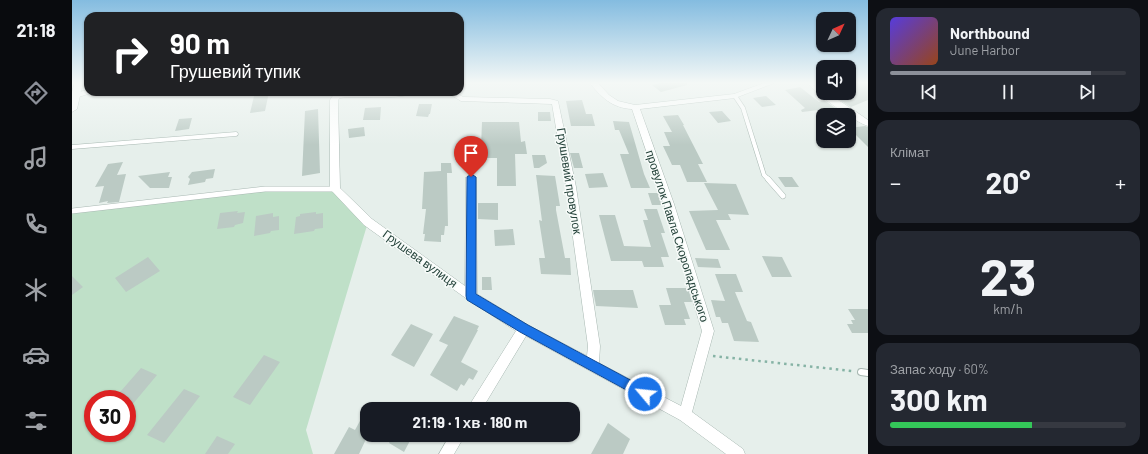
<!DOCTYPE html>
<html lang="uk">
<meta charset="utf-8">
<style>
body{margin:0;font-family:Barlow,sans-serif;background:#242831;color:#f1f3f6;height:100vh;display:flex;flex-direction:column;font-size:15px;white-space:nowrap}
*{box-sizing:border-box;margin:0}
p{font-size:13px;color:#9ea1a6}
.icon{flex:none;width:22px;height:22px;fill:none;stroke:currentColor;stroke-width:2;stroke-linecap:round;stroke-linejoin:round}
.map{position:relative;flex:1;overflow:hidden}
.sheet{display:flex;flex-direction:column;gap:8px;padding:8px;background:#0d0f14;width:280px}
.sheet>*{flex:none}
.guide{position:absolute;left:12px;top:12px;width:380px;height:84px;border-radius:12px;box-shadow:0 1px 3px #0004;background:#202124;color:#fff;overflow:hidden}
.needle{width:26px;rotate:46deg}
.fabs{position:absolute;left:744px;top:12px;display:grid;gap:8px}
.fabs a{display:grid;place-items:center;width:40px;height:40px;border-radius:8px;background:#171b24;box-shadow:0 1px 3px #0004;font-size:20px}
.speed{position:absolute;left:12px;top:390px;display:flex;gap:8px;font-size:20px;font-weight:700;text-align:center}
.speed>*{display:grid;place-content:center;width:52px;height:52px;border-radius:50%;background:#171b24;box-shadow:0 1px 3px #0004;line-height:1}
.speed .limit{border:6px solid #d22;background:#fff;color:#111}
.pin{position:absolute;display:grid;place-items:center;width:34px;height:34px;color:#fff;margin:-41px -17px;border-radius:50% 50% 50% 0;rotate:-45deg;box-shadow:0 0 4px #0007}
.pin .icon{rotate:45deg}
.me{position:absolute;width:44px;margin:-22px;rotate:298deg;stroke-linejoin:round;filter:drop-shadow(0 0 3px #0008)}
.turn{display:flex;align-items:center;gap:14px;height:84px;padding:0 20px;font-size:18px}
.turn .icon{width:52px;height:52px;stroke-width:2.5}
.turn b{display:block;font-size:28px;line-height:34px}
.big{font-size:30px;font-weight:700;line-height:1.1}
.sheet .widget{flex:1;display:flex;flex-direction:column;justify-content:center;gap:6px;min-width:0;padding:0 14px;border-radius:12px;background:#242831}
.sheet .dial{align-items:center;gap:0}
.dial b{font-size:52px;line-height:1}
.song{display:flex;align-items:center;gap:12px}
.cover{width:48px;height:48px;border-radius:6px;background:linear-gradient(135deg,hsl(250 70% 55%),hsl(20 70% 35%))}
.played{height:4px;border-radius:2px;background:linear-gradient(90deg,#8c9099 85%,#363941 85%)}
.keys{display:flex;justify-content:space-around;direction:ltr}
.heat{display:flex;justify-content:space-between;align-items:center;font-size:22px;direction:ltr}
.charge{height:6px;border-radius:3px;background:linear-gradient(90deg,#34c759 60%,#363941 0)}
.trip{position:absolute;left:288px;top:402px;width:220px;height:40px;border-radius:12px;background:#171b24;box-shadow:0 1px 3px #0004;font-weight:700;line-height:40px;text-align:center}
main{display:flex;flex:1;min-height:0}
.tab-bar{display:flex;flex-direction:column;width:72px;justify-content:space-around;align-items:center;background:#090b0e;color:#9ea1a6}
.tab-bar .icon{width:28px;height:28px}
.tab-bar .current{color:#8c9099}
.tab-bar b{font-size:18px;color:#f1f3f6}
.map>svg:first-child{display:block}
.green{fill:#bfe0c8;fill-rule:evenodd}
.building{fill:#bbcac4}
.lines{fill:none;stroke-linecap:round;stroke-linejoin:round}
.service-far2-casing{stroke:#a8b8b2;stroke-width:5}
.service-far1-casing{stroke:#a8b8b2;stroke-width:6}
.service-casing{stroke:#a8b8b2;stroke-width:8}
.minor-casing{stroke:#a8b8b2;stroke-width:1}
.tertiary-casing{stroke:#a8b8b2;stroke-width:1}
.path{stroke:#86b3a5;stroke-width:2.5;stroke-dasharray:2.5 4;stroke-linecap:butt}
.service-far2{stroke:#fff;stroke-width:4}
.service-far1{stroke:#fff;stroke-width:5}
.service{stroke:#fff;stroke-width:6}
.minor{fill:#fff;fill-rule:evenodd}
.tertiary{fill:#fff;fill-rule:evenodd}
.route{fill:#1a73e8;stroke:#114b97}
.labels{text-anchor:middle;stroke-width:3;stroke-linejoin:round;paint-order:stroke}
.street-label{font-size:12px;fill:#24423a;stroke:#f7fbf9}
</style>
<main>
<nav class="tab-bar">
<b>21:18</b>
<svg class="icon current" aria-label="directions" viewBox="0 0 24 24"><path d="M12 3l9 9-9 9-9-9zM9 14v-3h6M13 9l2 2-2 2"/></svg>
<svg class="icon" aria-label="music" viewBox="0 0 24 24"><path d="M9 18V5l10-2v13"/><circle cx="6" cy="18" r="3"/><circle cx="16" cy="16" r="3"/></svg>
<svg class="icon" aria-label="phone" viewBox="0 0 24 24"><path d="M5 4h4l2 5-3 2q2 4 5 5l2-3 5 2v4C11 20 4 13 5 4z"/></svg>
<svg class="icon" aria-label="climate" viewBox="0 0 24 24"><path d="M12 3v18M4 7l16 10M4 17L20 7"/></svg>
<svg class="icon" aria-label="car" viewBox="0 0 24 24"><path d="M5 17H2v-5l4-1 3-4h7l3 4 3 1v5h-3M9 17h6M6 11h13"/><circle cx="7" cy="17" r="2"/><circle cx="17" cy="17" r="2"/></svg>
<svg class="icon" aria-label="filters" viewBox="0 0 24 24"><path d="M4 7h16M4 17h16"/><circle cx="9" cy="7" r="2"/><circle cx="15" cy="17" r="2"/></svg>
</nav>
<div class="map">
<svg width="796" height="454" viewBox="0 0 796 454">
<rect width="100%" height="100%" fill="#e6efeb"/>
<!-- green -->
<path class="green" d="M193,189H263L296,222L234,430L241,454H0V211ZM21,399H55V433H21Z"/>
<!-- building -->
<path class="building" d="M591,82H615V85L589,92L580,85Z
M777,82H796V100L779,107L761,96L767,93H777Z
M728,87L747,102L752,100L763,108L730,112L729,110L733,108L713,90Z
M183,92H197L193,111L178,113Z
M694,96L704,105L690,107L681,98Z
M510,100L514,114H520L523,126H499L494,101Z
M347,104H360L358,114H357L356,117L344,116Z
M309,107L308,120H291L293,108Z
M246,109L248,173L230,176L233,111Z
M650,111L659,121L646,123L637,112Z
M466,112H478L479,121H466Z
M606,115L612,125H611L631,164H626L635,182H615L608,165H600L591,146H598L592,132H600L591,116Z
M120,118L117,129L103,131L107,119Z
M541,121L557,122L572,174L578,188H559L548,154H557L547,130H543Z
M410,122H447L449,142L453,141L455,154H443L444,186H425V158H406L405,147H409Z
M793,126L796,127V147L777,128Z
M292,127L293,136L277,138L276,129Z
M498,153H507L511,168H502Z
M460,155H473L475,163L467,168H462Z
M51,162L45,175L54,174L47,202L35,203L36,201L27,203L32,186L23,187L36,164Z
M369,163H379L380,173H375L376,226H373L372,235H369V242L352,241L353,234H351L354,209H350L352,172L369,171Z
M143,169L141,178L134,179L133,182L116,185L118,179L116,177L120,172Z
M98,172L96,177H100L97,188H78L66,176Z
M531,173L536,187L517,188L513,174Z
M464,175L483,176L488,206H484V210L493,258H498L499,275L469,274L467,258H473L467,220L470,221Z
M706,177H720L727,187H713Z
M632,183L664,184L677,215L656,214L659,220H644L658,250H634L617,211L646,210Z
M576,193H587L591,205H580Z
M406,203H426V220L406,219Z
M572,209H585L593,233H589L597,257H589L592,267H572L570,261H539L527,215H543L552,246L579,247L571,220H576Z
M166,211L165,213L173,212L171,223L163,225L162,227L145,229L148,213Z
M244,212V214L251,213V228L243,229L242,231L222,234L224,217L228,216V214Z
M201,213V217L207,216V230L199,231L198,233L182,236L184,216Z
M441,229L443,245L423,246L422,230Z
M690,256L710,257L720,277H700Z
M76,257L88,271L54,292L43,278Z
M623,258L646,259L649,268L626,267Z
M643,274H664L671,292H663L675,321L679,322L687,342L662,341L656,323H650L648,317H644L639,300L653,301Z
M0,276L11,287L0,295Z
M410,277H419L420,290H410Z
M594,288H616L620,302H612L618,319H612L614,325H593L587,305H599Z
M521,290H561L566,308L524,306Z
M776,309H796V333H780L775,324H781L779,320H783Z
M382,316L407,326L405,330H406L389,362L406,371L401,380L397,378L392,386L389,384L385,391L358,375L376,345L367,341Z
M339,324L361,334L342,367L319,355Z
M192,355L208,362L178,405L161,397Z
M69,368L85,375L55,411V399H42Z
M112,389L128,396L92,443L75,435Z
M295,408V437L287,454H262L277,427L283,430Z
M536,423L558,439L551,454H519Z
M321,435H341L332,452L317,443Z
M145,436L163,444L156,454H133Z"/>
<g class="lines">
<!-- service-far2 casing -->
<g class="service-far2-casing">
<path id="service-far2" d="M663,96L671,108L692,175L697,180
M0,147L164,134"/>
</g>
<!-- service-far1 casing -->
<g class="service-far1-casing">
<path id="service-far1" d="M696,179L711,196
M0,211L193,189H263"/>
</g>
<!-- service casing -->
<g class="service-casing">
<path id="service" d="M789,372L796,373"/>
</g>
<!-- minor casing -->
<g class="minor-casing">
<path id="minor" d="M517,82H525L537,95L546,101L563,105L662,94L695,82H705L663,98L568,109L602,204L642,331L620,412L671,449L673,454H654L608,420L454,336L410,409H395L444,331L395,299L292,225L258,189V100L262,94L270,93L342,92C331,101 284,95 268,98L266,100L268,188L300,219L393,286L394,177L396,175H402L404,177L405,294L456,325L515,356L516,346L494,187L480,104L389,101L374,92H383L391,97L478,99L486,101L504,187L528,346L527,363L609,406L630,331L592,204L560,109C540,108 529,97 517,82Z
M735,82H742L751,89V93C758,93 787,114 796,120V126C783,122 742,93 735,82Z
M16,90V92H23L3,98L0,97V94Z
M378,435H393L382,454H367Z"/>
</g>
<!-- tertiary casing -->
<g class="tertiary-casing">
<path id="tertiary" d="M3,82H11L5,109L0,112V92Z"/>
</g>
<!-- path -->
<path class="path" d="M641,356L780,371"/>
<!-- service-far2 -->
<use href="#service-far2" class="service-far2"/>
<!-- service-far1 -->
<use href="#service-far1" class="service-far1"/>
<!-- service -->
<use href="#service" class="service"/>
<!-- minor -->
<use href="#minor" class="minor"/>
<!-- tertiary -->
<use href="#tertiary" class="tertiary"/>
</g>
<!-- sky -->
<linearGradient id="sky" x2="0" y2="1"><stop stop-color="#84bce0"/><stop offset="0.57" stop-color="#f4f8f6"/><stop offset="1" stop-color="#f4f8f6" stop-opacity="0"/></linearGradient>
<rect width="796" height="145" fill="url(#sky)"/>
<!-- route -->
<path class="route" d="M399,174L404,177V294L456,325L577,390L579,394L577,398L573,400L569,398L448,332L395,300L394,296L395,177Z"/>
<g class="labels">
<!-- street labels -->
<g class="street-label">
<text transform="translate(497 181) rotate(81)" y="4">Грушевий провулок</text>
<text transform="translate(605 236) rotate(72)" y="4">провулок Павла Скоропадського</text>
<text transform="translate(348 259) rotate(36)" y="4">Грушева вулиця</text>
</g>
</g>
</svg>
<div class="fabs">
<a><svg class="needle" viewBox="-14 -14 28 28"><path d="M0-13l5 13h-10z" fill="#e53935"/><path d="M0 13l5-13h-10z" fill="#9ea1a6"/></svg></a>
<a><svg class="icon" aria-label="sound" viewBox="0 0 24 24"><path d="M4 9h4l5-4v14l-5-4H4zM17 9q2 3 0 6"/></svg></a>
<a><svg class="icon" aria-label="layers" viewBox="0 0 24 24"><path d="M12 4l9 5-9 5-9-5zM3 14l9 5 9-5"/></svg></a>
</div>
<div class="speed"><div class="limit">30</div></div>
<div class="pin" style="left:399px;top:177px;background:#d93025"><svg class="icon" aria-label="arrive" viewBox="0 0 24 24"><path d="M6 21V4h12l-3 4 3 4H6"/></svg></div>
<svg class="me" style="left:573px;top:394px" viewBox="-20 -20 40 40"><circle r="17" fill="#1a73e8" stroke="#fff" stroke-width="3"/><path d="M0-11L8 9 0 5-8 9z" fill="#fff"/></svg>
<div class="trip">21:19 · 1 хв · 180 m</div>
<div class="guide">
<div class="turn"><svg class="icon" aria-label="right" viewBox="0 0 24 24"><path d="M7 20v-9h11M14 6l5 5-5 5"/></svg><div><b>90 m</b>Грушевий тупик</div></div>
</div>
</div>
<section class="sheet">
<div class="widget">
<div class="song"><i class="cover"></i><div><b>Northbound</b><p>June Harbor</p></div></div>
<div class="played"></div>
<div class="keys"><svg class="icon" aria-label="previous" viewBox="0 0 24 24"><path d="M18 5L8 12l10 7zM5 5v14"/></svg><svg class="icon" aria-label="pause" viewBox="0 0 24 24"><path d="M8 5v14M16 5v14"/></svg><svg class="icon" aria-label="next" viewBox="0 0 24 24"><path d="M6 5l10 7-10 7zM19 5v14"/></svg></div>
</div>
<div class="widget"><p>Клімат</p>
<div class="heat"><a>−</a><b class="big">20°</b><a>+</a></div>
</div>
<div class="widget dial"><b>23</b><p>km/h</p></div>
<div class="widget"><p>Запас ходу · 60%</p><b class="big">300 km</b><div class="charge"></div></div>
</section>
</main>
